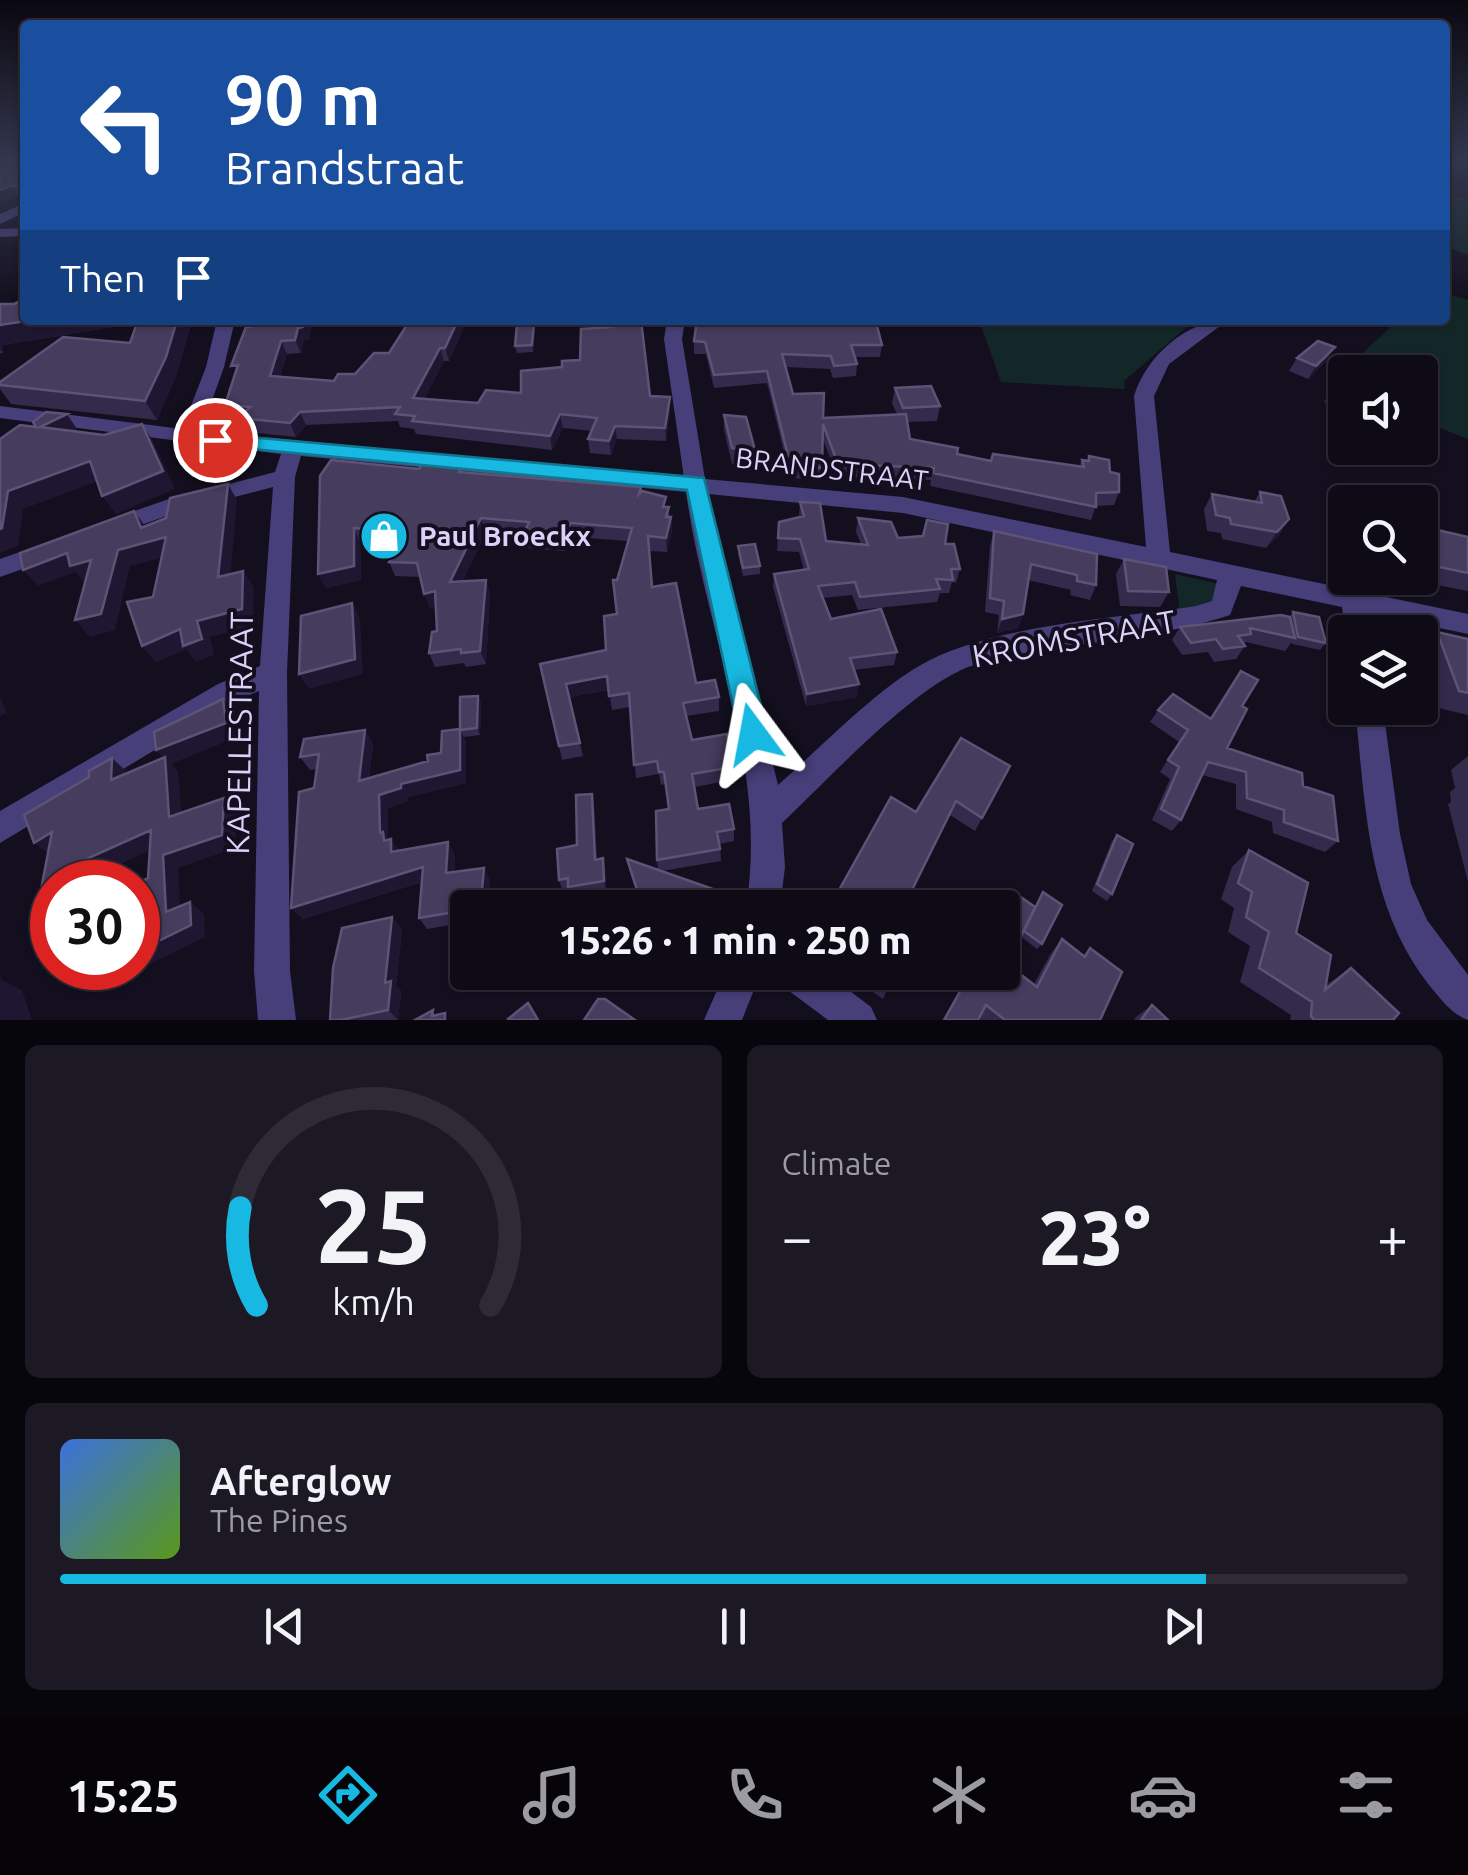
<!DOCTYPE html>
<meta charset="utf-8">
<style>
body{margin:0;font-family:Ubuntu,sans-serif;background:#1c1924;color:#f1f3f6;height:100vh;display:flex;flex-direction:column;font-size:38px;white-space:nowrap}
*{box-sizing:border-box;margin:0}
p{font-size:32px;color:#9b9ba1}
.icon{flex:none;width:55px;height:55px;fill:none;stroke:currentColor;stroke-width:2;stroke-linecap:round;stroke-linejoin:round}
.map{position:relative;height:1020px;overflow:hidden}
.sheet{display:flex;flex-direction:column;gap:25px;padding:25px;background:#08060d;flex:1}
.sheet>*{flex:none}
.top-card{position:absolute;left:20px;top:20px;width:1430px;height:305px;border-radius:10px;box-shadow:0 2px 8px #0004,0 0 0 2px #2e2b36;background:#1a4fa0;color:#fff;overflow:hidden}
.fabs{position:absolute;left:1328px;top:355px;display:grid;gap:20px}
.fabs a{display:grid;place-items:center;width:110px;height:110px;border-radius:10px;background:#0e0b17;box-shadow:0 2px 8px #0004,0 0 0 2px #2e2b36;font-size:50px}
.speed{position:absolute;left:30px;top:860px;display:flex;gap:20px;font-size:50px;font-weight:700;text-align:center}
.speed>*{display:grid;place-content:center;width:130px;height:130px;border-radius:50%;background:#0e0b17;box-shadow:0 2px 8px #0004,0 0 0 2px #2e2b36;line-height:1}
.speed .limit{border:15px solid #d22;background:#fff;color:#111}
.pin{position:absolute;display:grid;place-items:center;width:85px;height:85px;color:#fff;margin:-42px;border:5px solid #fff;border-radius:50%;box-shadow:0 2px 10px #0007}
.me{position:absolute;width:110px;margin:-55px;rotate:347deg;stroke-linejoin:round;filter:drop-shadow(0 0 8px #0008)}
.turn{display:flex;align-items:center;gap:35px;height:210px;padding:0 40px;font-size:45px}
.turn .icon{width:130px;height:130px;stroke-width:2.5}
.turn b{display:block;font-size:70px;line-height:85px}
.then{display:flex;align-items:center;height:95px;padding:0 40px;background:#0003;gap:20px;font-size:38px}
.big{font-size:75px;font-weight:800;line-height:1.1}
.sheet .tile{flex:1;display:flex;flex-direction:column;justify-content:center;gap:15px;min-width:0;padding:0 35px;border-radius:15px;background:#1c1924}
.sheet .dial{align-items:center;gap:0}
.dial svg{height:260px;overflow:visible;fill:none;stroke:#2e2b36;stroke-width:7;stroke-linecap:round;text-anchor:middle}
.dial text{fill:#f1f3f6;stroke:none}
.song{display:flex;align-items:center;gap:30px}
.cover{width:120px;height:120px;border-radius:15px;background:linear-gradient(135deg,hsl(220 70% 55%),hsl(90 70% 35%))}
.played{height:10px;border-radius:5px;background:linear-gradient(90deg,#17b8e1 85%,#2e2b36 85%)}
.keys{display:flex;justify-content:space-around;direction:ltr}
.heat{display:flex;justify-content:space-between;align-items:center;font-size:55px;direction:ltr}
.sheet .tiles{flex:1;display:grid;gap:25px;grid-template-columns:1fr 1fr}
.tile:last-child{grid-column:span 2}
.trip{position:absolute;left:450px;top:890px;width:570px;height:100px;border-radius:10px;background:#0e0b17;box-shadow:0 2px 8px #0004,0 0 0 2px #2e2b36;font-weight:800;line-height:100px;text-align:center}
.menu{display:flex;height:160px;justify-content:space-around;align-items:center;background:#060409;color:#9b9ba1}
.menu .icon{width:70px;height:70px}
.menu .current{color:#17b8e1}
.menu b{font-size:45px;color:#f1f3f6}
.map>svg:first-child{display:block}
.green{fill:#132729}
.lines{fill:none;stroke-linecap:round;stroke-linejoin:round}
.minor{fill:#473f7a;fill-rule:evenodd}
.wall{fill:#342a4b}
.shaded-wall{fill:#1f1732}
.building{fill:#463c5e;stroke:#5d5376;stroke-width:2.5}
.route{fill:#17b8e1;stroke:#0f7892;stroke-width:2.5}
.labels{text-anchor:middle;stroke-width:8;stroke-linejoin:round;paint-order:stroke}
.street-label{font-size:28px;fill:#dbd2fa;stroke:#130f1f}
.poi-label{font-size:28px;font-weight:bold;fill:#dbd2fa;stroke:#130f1f;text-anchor:start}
.near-street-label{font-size:32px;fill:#dbd2fa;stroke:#130f1f}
</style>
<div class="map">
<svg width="1468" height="1020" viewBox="0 0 1468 1020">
<rect width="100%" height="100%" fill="#130f1f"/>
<!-- green -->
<path class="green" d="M1445,193L1468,199V255L1445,246Z
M1445,293L1468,300V439L1420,420V372H1345V389L1331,383L1398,320H1445Z
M979,320H1195L1124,381L1125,389L1001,382Z
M1175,574L1219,584L1213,603L1180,613Z"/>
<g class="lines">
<!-- minor -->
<path class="minor" d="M25,203V212L0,224V214Z
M25,228V236L0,237V229Z
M217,320H235L224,367L201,431L684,478L664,339L667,320H685L682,339L705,479L903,497L1146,547L1134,396C1146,357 1186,320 1228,320L1169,364L1154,396L1170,552L1468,614V634L1368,613L1371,632H1345L1342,607L1241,586L1230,615C1172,634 1110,640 1050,649C1023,654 995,657 968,667C909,691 831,777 782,823L785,867L780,908H746C769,766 705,631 686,492L301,456L295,477L287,673L290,971L296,1020H258L254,971L259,691L238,700L0,843V811L218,684L260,666L273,487L180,511L111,536L99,528L103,522L166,500L275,472L281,454L0,418V406L182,429L206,367ZM708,494L903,513L1217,580L1212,601L1196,606C1117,618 986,626 919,666C874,692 819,749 778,785Z
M48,542L56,545L60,551L56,557L0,577V559Z
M1355,708H1383L1400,834L1411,884L1427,920L1468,975V1020C1451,1014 1441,999 1429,985C1366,904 1366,806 1355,708Z
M725,972H761L742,1020H704Z
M776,972H825L871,1007L877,1020H828L781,985Z"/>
</g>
<!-- wall -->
<path class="wall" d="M25,160V197L18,196L0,203Z
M0,304L25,320H192L176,376L157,420L11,404L0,389V382L130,343L137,323L3,345V353H0Z
M264,320H312L309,340H304L301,353L287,354L280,377L334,381L355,374L389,353L467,320L449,361H444L424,399L478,403L521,393L562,367L580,360L607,328L603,320H642V336L650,396L670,410L666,441L617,439L611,455L590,453L588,439L592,431L563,428L552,450L416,434L414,429L400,427L398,421L306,425L296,437L246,432L239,418H232L225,405Z
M828,324L882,345L880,357H855L857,364L856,376L833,378L830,369L786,367L793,394L823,418L897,414L892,403L895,388L940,406L937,421L907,422L910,439L957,454L991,460L1079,466L1082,460H1087L1089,456L1110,472L1119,492L1114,505L1096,506L1091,520L930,486L931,480L837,477L823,439L820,481L792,478L793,469L788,468L767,383L714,388L706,354H694V341Z
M535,329L533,352L517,353L515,346Z
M1297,358L1327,360L1308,379L1289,371Z
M1345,377V408L1342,410L1324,402L1333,387Z
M724,415L755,450V465L732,464L724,430Z
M419,469L641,492L667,507L670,517H671L672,531L667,552L649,551L652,587L696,683L719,697V711L686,716L692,740L733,767V780L694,787L698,809L734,829V841L720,844L721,861L662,871L714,902L712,908H637L639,901L627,859L658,870L657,860L669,809L665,784L661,785L659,774L636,778L630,707L612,710L609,690L570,697L583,756L562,760L559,746L540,664L606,650L617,614V580L628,541L574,537L565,551L528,548L525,536L486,532L462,582L486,580L490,594L486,664L466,667L464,663L435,667L429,653L437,631L435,606L430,608L420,577L395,576L389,562L396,545L360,542L361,580L326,588L318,574L320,476Z
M1260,492L1289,519L1279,535L1266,548L1222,539L1221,533L1207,531L1204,509L1212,494L1254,502Z
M800,502L826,541L861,544L856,532L858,518L898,538L945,544L960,569L956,583L952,582L949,593H940L937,602L858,610L852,595L823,598L831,619L897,652L894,665L854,670L857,697L806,706L773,587L774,574L804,570L799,552L777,551L779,522L799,517Z
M1420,526L1468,537V591L1401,578H1420Z
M994,531L1096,585L1090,600L1070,595L1071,590L1028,580L1023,614L1018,628L997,633L999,615L985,612L990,546Z
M738,546L760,566V574L743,576L738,554Z
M1124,559L1169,592L1160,607L1120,606L1116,574Z
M1293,612L1326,643L1320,650L1292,644V642L1285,651L1246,642L1244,645L1245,646L1236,659L1214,662L1208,652L1182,655L1172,640L1180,627L1289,617Z
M1437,632L1468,639V715L1439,708L1420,654V649Z
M1241,671L1242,706L1227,748L1303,786L1338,841L1325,852L1273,833L1272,822L1236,809V784L1202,775L1181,820L1172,831L1152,820L1170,779L1160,772L1179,742L1150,722L1158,710L1210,718Z
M478,696L481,703L480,735L464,737L466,742V783L408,797V801L388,808V839L399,850L455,854L454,872L490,880L488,901L475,903V908H468V922L427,929L419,918L422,882L303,919L291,908L317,769L310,770L300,757L365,730L373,744L369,778L428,761L441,753L460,729Z
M1468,756V882L1448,804L1451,802L1450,792L1455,788L1451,770Z
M1010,766L975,831L950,815L912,892V908L891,797L916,812Z
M594,804L597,859L605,867L606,890L571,895L568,888L562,889L559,880L577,845Z
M1117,835L1112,894L1107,901L1092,891L1112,841Z
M1249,850L1326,985L1351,968L1393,1020H1290L1291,1015L1240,982L1250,946L1228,932L1234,908L1221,899L1232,867Z
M1012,891L1035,907L1043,892L1042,944L1037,949L1020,936L1012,948L1009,946L1003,961L1034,984L1051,953L1062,939L1083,955L1090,948L1100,1020H981L979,1018L978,1020H943L963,985L953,979L957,972H1002V908Z
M392,917L402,929L396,986L401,991L398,1020H330Z
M636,972H685L638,983Z
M844,972H895L883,999Z
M1152,1005L1168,1020H1134L1136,1017Z"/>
<!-- shaded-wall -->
<path class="shaded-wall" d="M11,186L18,196L0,203V190Z
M32,320H155L3,345V353L0,349V325Z
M177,320H192L176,376L157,420L145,401Z
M305,320H312L309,340H304L301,353L295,340L298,328Z
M458,320H467L449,361L445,348Z
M534,322L535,329L533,352L532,345Z
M281,341L287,354L276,389L270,376Z
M1335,347L1327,360L1308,379L1316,366Z
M440,348L444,361L418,411L413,398Z
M670,397V410L666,441L665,428Z
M300,412L306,425L296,437L290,423Z
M67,414L79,432L40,427Z
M560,414L563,428L552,450L550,436Z
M142,424L153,441L175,489L116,514L102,496Z
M615,426L617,439L611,455L609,441Z
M90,461L103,479L23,509L18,546L0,553V529L8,491Z
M228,484L237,500L229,594L218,577Z
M134,511L146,527L166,537L178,553L130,566L115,630L90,637L75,620L118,550L141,528Z
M671,517L672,531L667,552L666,538Z
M481,518L486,532L455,596L450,582Z
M1289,519L1279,535L1266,548L1277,532Z
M571,523L574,537L565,551L562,536Z
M354,528L360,542L361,580L326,588L318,574Z
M67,553L91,560L104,577L84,582L75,572L38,586L23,570Z
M243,571L254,587L253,626L210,637L214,655L196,662L186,649L156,663L142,646L197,621Z
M486,580L490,594L486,664L480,651Z
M435,591L440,605L430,608L424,594Z
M352,603L360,618L363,674L309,689L299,674Z
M1023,614L1018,628L997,633L1002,619Z
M607,676L610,690L570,697L583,756L566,684Z
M859,684L857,697L806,706L807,694Z
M478,696L481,703L480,735L477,728Z
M0,697L7,713L0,716Z
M223,699L234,713L237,737L171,764L178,771L183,830L169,817L165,760L156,750Z
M460,729L466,742V783L408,797V801L388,808V839L391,844V839L400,852L399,864L380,833L379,795L401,784L460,770Z
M365,730L373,744L367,794L359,781Z
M112,758L126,771V793L111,780Z
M592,794L594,804L597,869L595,860Z
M224,798L237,812L235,848L178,868L181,924L166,912L163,855Z
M151,830L165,843L92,877L91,882H72L75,864Z
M52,832V856L34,843Z
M448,842L455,854L453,885L446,873Z
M603,858L605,867L606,890L604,881Z
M423,867L431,879L303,919L291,908Z
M484,868L490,880L488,901L482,890Z
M713,889L714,902L712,908H707Z
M468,892L475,903V908H468V911L467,910Z
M190,902L204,914L205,937L118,980L100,969L103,968H138V951Z
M52,913V932L35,921Z
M392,917L402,929L396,986L401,991L398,1020L388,1010L385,983Z
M0,976L2,980L22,990L32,1020H0Z"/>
<!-- building -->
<path class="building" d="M0,160H25V187L11,186L0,190Z
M25,299V320H32L0,325V304H14Z
M138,320H177L166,357L145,401L0,385V382L63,337L130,343Z
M264,320H305L303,327L298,328L295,340L281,341L270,376L334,381L338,374H355L374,353H389L410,320H458L445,348H440L413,398L478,403L486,390L521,393V371L562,367V361L580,360L581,329L613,327L608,320H641L650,396L670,397L665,428L615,426L609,441L588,439L597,418L560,414L550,436L412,421L415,416L395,414L400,407L300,412L290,423L239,418L250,407L225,405L238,365L231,366L246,327L263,325Z
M697,320H828V324L876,322L882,345H851L857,364L834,366L831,356L782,354L793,394L824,393L823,418L906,414L910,439L958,448L957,454L991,461L993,454L1084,467L1082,460L1089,461V456L1109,460L1110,472L1119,474V492L1096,493V507L933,473L934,468L838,464L823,424L822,468L793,466L794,456H788L767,371L714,375L705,342L694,341Z
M534,322L532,345L515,346L517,324Z
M1318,341L1335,347L1316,366L1297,358Z
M1345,377V393L1333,387Z
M931,386L940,406L903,408L895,388Z
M46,412L67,414L40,427L104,435L142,424L163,471L102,496L90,461L8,491L2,528L0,529V439L20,425L36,427L33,422Z
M724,415L746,417L755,450L732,448Z
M331,460L419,469L423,463L462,466L459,472L641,487L639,494L642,491L666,497L663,507H669L666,517H671L666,538L648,536L652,587L676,583L696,683L715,680L719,697L683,703L692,740L727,734L733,767L692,774L698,809L729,804L734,829L717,832L720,849L657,860L656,811L669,809L664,772H659L657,761L634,765L629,693L609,696L607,676L566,684L580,743L559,746L540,664L606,650L604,616L617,614L613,580H617L632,528L571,523L562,536L524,534L529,522L481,518L450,582L486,580L480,651L461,653V649L429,653L432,632L437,631L435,591L424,594L417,563L389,562L402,531L354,528V566L318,574L320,476Z
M228,484L218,577L243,571L242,609L197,621L202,639L183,646L180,629L142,646L127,602L153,597L166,537L118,550L101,614L75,620L91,560L70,566L67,553L23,570L20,553L134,511L141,528L166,518L170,498Z
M1260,492L1281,496L1289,519L1277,532L1231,524L1230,518L1216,515L1212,494L1262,503Z
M800,502L820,503L826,541L868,545L858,518L891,522L898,538L923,536L927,520L948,524L945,544H954L960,569H951L953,580L936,579L940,589L860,597L855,582L818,586L831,619L881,609L897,652L850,658L859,684L807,694L774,574L809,569L800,539L778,538L779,522L804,516Z
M1420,526L1468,537V573L1420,563Z
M994,531L1097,554L1096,585L1077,581V575L1031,564L1023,614L1002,619L1004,601L990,598Z
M755,544L760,566L743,568L738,546Z
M1124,559L1166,567L1169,592L1128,591Z
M352,603L355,659L299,674L301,616Z
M1293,612L1319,617L1326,643L1298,637Z
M1281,615L1290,617L1295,638L1250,628L1251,634L1238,636L1245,646L1223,649L1216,639L1191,643L1180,627Z
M1437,632L1468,639V693L1459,691Z
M1241,671L1258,680L1242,706L1247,709L1227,748L1302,773L1303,786L1333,796L1338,841L1284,822V810L1247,798L1246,772L1208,762L1181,820L1161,809L1179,767L1168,760L1188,730L1158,710L1173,694L1211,719Z
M478,696L477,728L460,730V697Z
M223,699L226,723L156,750L154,732Z
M460,729V770L401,784V788L379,795L380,833L383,832L384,841L391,839V852L448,842L446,873L484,868L482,890L468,892L467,910L419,918L423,867L291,908L299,792L314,788L319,754L300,757L304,739L365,730L359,781L428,761L427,755L441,753L442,731Z
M961,738L1010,766L982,818L956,801L911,892L917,895L911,908H829L891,797L916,812Z
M165,757L169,817L224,798L222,835L163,855L166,912L190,902L191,925L138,951V883L148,878L151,830L75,864L72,882H52V913L35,921L52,832L34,843L24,815L89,777V771L112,758L111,780Z
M592,794L595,860L603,858L604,881L568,887V878L559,880L557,849L577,845L576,795Z
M1117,835L1133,844L1112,894L1097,884Z
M1249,850L1308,883L1296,933L1331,955L1325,990L1351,968L1399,1013L1393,1020H1314L1311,1016L1312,1002L1259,968L1269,932L1246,917L1252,892L1238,883Z
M627,859L713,889L707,908H637L640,899Z
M1012,891L1035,907L1022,934L1015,930L1003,961L1037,987L1062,939L1085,957L1090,948L1122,972L1100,1020H1005L986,1005L978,1020H944L971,972H1002V910Z
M1043,892L1062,905L1042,944L1024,931Z
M392,917L385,983L391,981L388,1010L341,1020H330L333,968L342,928Z
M863,972H895L887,989Z
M598,999H605L635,1020H584Z
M528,1003L538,1020H509L508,1019Z
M1152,1005L1168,1020H1141Z
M433,1010L432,1016L445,1013V1020H415Z"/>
<!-- sky -->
<linearGradient id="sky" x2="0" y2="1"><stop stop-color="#0a0811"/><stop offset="0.53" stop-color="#33374d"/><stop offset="1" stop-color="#33374d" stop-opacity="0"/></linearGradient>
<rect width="1468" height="303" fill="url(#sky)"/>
<!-- route -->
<path class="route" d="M215,434L704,478L768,734L764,743L753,747L743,743L739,734L687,490L208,445V436Z"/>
<!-- icons -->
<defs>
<g id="shop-disc" transform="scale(2.5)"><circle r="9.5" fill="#17b8e1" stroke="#130f1f"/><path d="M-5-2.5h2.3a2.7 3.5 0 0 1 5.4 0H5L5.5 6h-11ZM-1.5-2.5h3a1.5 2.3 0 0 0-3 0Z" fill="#fff"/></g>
</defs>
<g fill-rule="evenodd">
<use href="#shop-disc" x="384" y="536"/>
</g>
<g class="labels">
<!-- street labels -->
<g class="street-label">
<text transform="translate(832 469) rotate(7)" y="10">BRANDSTRAAT</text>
</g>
<!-- poi labels -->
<g class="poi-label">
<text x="419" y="546">Paul Broeckx</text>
</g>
<!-- near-street labels -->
<g class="near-street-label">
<text transform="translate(1074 639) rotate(-10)" y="11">KROMSTRAAT</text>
<text transform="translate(240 733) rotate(-89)" y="11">KAPELLESTRAAT</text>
</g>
</g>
</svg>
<div class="fabs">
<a><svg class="icon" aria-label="sound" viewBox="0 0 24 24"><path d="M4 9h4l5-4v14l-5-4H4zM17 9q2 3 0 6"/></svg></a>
<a><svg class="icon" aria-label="search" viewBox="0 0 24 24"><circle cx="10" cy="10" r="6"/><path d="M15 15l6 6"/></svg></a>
<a><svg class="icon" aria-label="layers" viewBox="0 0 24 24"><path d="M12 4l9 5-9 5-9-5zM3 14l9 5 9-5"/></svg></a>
</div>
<div class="speed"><div class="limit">30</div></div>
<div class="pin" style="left:215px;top:440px;background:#d93025"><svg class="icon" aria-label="arrive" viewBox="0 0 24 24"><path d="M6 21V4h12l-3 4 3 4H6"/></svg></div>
<svg class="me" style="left:753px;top:734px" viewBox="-20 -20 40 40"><path d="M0-17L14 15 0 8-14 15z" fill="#17b8e1" stroke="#fff" stroke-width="4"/></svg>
<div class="trip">15:26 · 1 min · 250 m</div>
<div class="top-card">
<div class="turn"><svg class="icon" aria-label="left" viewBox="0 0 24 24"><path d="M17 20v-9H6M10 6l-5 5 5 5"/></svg><div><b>90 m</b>Brandstraat</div></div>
<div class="then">Then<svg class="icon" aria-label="arrive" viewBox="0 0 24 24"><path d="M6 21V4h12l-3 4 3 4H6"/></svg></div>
</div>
</div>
<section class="sheet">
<div class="tiles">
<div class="tile dial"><svg viewBox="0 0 100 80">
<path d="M14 69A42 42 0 1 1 86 69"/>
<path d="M14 69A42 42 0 0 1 9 39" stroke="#17b8e1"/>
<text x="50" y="56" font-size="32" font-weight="700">25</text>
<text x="50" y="72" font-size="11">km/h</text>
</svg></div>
<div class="tile"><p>Climate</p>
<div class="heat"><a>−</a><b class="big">23°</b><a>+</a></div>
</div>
<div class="tile">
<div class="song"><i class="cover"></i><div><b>Afterglow</b><p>The Pines</p></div></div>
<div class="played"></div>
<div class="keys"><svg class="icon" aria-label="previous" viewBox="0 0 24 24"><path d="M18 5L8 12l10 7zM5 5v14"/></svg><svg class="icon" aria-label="pause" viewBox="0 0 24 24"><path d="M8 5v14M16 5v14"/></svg><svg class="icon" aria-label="next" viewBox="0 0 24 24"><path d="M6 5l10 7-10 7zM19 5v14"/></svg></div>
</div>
</div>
</section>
<nav class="menu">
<b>15:25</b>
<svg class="icon current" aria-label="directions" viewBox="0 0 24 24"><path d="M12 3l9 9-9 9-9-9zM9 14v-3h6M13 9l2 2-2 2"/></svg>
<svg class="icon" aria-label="music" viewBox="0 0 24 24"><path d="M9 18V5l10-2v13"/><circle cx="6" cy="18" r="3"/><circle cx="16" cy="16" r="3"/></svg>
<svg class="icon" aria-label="phone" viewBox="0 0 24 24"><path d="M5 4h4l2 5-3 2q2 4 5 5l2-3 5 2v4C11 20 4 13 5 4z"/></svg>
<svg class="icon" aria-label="climate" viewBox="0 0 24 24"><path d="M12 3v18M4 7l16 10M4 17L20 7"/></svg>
<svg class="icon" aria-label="car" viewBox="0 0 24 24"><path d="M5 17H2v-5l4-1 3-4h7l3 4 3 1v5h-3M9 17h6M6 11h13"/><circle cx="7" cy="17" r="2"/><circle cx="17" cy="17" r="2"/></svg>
<svg class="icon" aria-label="filters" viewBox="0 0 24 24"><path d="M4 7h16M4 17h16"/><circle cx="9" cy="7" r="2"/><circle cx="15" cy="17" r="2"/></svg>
</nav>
